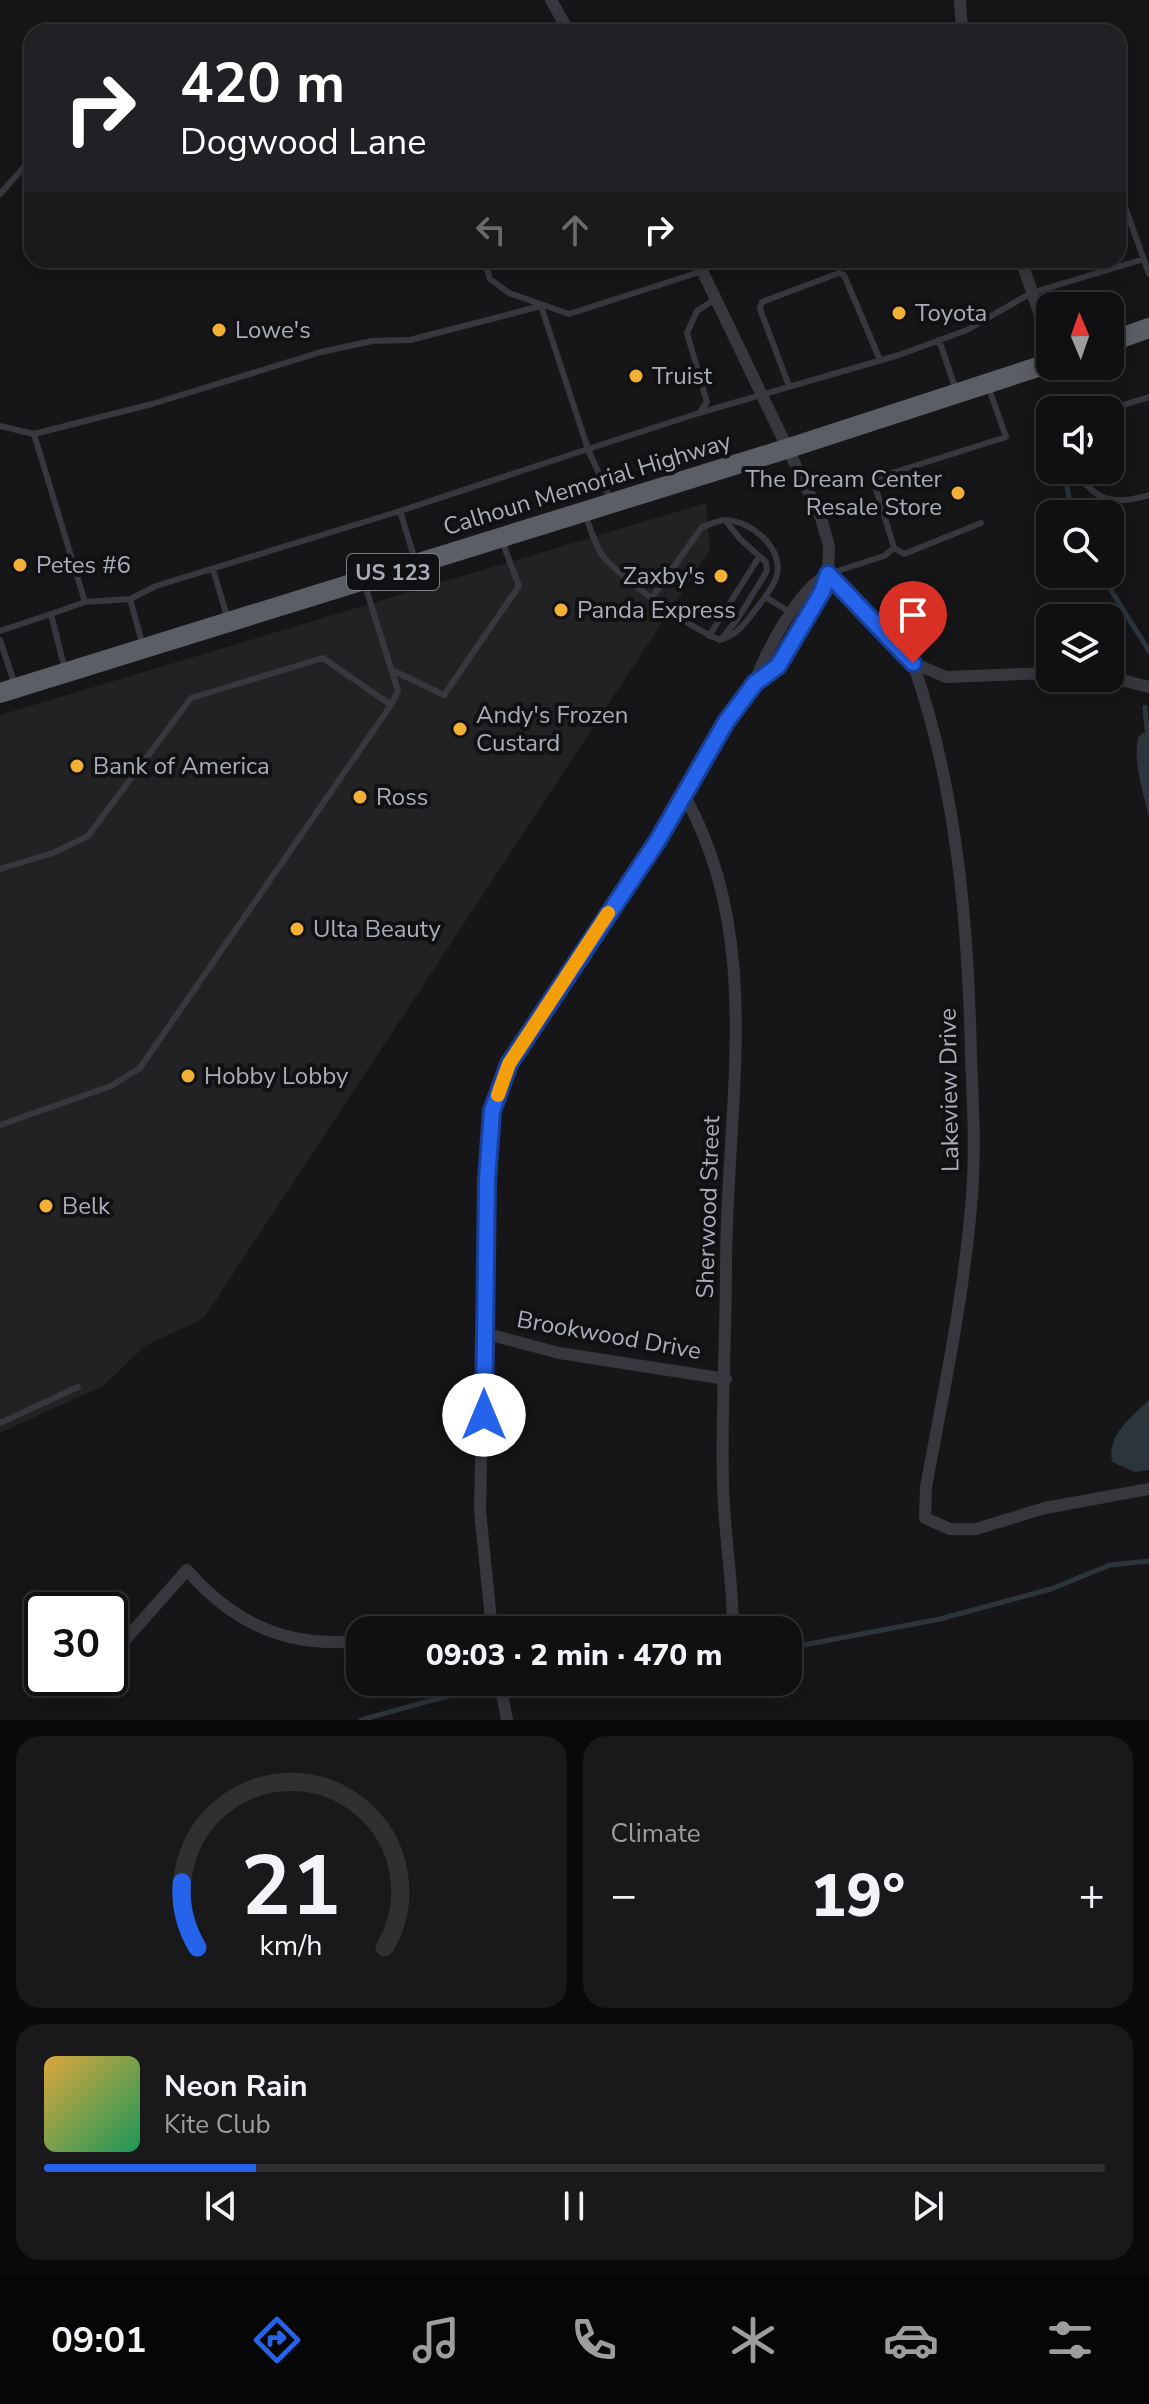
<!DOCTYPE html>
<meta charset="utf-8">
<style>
body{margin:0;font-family:"Nunito Sans",sans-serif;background:#19191b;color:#f1f3f6;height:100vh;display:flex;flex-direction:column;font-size:30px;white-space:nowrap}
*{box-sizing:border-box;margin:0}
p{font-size:26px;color:#9c9d9f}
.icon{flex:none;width:44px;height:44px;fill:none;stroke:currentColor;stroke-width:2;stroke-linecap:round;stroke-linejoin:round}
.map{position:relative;height:1720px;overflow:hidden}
.side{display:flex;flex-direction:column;gap:16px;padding:16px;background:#09090a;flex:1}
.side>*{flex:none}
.hud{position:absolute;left:24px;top:24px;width:1102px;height:244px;border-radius:24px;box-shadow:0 4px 20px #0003,0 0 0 2px #303032;background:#202124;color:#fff;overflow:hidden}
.needle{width:52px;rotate:358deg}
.fabs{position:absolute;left:1036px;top:292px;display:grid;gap:16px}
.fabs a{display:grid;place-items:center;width:88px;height:88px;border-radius:16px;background:#101012;box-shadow:0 4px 20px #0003,0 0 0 2px #303032;font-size:40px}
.speed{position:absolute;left:24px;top:1592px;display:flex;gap:16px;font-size:40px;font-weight:700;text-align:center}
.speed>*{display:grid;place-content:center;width:104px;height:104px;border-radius:50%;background:#101012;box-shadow:0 4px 20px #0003,0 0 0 2px #303032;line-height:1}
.speed .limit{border:4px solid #111;border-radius:12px;background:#fff;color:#111}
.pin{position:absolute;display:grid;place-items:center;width:68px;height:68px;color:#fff;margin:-82px -34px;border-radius:50% 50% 50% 0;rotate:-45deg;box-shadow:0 0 8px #0007}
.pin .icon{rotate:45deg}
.me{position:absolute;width:88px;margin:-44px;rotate:0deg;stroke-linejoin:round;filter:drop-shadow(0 0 6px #0008)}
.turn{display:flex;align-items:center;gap:28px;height:168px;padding:0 24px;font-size:36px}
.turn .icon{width:104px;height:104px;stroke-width:2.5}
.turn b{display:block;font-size:56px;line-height:68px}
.lanes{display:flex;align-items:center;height:76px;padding:0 24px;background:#0003;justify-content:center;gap:40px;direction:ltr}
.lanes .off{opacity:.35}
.big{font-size:60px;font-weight:800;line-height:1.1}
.side .tile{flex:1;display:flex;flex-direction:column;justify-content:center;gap:12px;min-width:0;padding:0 28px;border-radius:24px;background:#19191b}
.side .dial{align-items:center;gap:0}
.dial svg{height:208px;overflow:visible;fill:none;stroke:#303032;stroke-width:7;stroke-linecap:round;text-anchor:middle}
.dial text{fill:#f1f3f6;stroke:none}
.song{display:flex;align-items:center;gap:24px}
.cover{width:96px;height:96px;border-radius:12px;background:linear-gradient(135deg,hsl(40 70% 55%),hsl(150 70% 35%))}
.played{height:8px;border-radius:4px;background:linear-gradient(90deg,#2563eb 20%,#303032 20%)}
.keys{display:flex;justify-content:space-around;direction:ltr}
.heat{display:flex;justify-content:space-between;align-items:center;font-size:44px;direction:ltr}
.side .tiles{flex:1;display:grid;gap:16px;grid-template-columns:1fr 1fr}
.tile:last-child{grid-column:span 2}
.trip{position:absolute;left:346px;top:1616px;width:456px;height:80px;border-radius:24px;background:#101012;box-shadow:0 4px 20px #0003,0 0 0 2px #303032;font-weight:800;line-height:80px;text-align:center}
.menu{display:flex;height:128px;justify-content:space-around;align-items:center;background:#060607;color:#9c9d9f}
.menu .icon{width:56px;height:56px}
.menu .on{color:#2563eb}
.menu b{font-size:36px;color:#f1f3f6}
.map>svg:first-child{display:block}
.built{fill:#222225}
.water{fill:#2c353c}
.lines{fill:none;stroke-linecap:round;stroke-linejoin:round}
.stream{stroke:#2c353c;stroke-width:5}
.service{stroke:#37383d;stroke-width:6}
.minor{stroke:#37383d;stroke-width:12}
.trunk{stroke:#5b5e65;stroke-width:20}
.route-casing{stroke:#184099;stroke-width:20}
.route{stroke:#2563eb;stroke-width:14}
.slow{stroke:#f59e0b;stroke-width:14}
.poi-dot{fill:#f2b134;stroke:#111113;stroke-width:3}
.labels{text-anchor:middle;stroke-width:8;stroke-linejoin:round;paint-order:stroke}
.shield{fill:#111113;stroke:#7b7e86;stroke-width:2}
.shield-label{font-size:22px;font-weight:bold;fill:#a8adb8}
.poi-label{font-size:24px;fill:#a8adb8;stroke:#111113;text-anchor:start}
.street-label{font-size:24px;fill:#a8adb8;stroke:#111113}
</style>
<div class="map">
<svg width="1149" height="1720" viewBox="0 0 1149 1720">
<rect width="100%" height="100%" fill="#161618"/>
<!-- built -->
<path class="built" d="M706,503L710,550L204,1318L145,1346L103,1386L0,1433V715Z"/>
<!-- water -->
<path class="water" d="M1149,729V817C1143,792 1133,763 1138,737Z
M1149,1400V1470L1135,1472L1112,1462C1107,1434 1131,1418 1149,1400Z"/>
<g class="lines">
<!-- stream -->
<path class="stream" d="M1063,470L1073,514
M1101,574L1149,651
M1145,707L1147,730
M788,1648L940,1619L1051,1589L1110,1565L1149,1561
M361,1720L469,1690"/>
<!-- service -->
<path class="service" d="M1118,187L1149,274
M0,194L32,158
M484,260L490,279L509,293L569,314L703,271
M939,340L956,390
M789,386L760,309L762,302L839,273L844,275L880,360
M1107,410L1149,397
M699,413L899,355L967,330L1031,293L1144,259
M0,426L34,434L85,602L130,599L143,646
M34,434L152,404L321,352L372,341L410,340L541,306L588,449L400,511
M1076,470C1095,503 1116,505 1149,495
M610,499L588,449L699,413L707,402L687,333L697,311L717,298
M585,515C591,528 596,550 606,560C632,586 688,627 720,640C738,634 744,625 756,609C763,600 772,589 776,578C786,550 752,521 726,520C718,520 709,525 702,527L653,596
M894,548L904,554L981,523
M213,569L228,620
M828,574L884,556L894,548L873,479L1006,437L988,386
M765,597L793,614
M130,599L156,586L400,511L415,560
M0,631L51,614
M709,636L759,557
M722,638L737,620L767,571L766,562L740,539L725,520
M0,640L15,685
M65,670L51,614L85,602
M394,671L444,695L519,586L502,541
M0,869L53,853L88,836L191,698L323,658L391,705L398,691L364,582
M0,1125L111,1086L140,1068L391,705
M0,1423L78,1387"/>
<!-- minor -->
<path class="minor" d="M551,0L569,32
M960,0L962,32
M1021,260L1050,344
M828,574L913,663L946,677L1050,673
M913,663C957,790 968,922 971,1056C973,1106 976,1156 971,1207C963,1301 943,1395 926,1487L925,1518L950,1529H976L1045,1508L1149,1489
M1110,677L1149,687
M755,682C766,650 799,589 828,574
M684,795C766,939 726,1108 726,1266C726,1338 721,1412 723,1484C724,1533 733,1581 733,1630
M484,1333L559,1353L726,1379
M444,1630L491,1623
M492,1630L480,1511L487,1180L492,1111L509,1064L658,840L726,722L755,683L778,666L822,592L828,574L829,546L821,518L697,260
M110,1657L187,1570C234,1624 287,1648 360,1641
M90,1679L91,1678
M500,1682L507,1720"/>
<!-- trunk -->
<path class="trunk" d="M1110,342L1149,328
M0,693L786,449L1050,363"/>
</g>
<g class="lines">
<!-- route casing -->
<g class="route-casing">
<path id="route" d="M484,1415L487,1180L492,1111L509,1064L658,840L726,722L755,683L778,666L822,592L828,574L913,663"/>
</g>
<!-- route -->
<use href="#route" class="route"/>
<!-- slow -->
<path class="slow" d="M498,1095L509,1064L608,913"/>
</g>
<!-- markers -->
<g class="poi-dot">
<circle cx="899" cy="313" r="8"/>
<circle cx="219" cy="330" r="8"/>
<circle cx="636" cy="376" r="8"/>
<circle cx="958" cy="493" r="8"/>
<circle cx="20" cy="565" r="8"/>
<circle cx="721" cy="576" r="8"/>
<circle cx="561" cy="610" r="8"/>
<circle cx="460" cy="729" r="8"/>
<circle cx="77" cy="766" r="8"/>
<circle cx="360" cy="797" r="8"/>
<circle cx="297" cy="929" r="8"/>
<circle cx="188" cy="1076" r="8"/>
<circle cx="46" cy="1206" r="8"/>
</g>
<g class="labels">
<!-- shield labels -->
<rect class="shield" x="347" y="554" width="92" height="36" rx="6"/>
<g class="shield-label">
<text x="393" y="580">US 123</text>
</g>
<!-- poi labels -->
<g class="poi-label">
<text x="915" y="321">Toyota</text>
<text x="235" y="338">Lowe's</text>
<text x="652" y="384">Truist</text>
<text x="942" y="487" text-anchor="end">The Dream Center<tspan x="942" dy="28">Resale Store</tspan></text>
<text x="36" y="573">Petes #6</text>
<text x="705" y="584" text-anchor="end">Zaxby's</text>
<text x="577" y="618">Panda Express</text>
<text x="476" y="723">Andy's Frozen<tspan x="476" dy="28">Custard</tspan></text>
<text x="93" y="774">Bank of America</text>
<text x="376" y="805">Ross</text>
<text x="313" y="937">Ulta Beauty</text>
<text x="204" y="1084">Hobby Lobby</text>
<text x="62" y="1214">Belk</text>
</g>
<!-- street labels -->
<g class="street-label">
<text transform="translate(587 484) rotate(-17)" y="8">Calhoun Memorial Highway</text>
<text transform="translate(949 1090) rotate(-91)" y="8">Lakeview Drive</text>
<text transform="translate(708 1207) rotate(-88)" y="8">Sherwood Street</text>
<text transform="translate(609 1335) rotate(10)" y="8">Brookwood Drive</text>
</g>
</g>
</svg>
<div class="fabs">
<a><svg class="needle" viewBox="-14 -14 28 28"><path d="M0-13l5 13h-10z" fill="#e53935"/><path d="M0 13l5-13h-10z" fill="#9c9d9f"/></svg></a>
<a><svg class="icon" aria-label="sound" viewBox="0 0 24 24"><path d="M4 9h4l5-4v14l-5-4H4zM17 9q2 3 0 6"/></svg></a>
<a><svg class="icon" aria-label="search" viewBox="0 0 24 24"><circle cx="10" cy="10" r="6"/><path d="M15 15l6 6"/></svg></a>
<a><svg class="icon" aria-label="layers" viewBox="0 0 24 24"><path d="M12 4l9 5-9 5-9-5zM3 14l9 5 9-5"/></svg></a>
</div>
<div class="speed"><div class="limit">30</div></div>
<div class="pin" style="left:913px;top:663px;background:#d93025"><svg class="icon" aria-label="arrive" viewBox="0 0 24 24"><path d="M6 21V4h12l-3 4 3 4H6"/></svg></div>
<svg class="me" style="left:484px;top:1415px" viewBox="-20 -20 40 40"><circle r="19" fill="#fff"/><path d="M0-13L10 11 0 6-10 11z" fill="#2563eb"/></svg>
<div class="trip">09:03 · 2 min · 470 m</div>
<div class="hud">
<div class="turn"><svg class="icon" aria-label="right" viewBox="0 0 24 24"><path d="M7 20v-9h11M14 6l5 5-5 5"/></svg><div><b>420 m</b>Dogwood Lane</div></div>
<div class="lanes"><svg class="icon off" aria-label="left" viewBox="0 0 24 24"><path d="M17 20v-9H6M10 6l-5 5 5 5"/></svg><svg class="icon off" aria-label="ahead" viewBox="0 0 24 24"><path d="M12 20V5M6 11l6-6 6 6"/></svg><svg class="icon" aria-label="right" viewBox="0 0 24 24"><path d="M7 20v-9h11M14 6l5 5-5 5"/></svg></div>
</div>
</div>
<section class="side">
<div class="tiles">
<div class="tile dial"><svg viewBox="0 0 100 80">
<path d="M14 69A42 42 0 1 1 86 69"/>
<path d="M14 69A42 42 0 0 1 8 44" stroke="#2563eb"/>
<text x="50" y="56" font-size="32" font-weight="700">21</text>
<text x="50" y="72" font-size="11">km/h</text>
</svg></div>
<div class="tile"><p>Climate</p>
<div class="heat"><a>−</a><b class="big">19°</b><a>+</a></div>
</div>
<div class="tile">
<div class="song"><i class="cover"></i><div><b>Neon Rain</b><p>Kite Club</p></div></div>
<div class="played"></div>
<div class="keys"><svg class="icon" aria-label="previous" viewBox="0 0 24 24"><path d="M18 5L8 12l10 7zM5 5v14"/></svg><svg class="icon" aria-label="pause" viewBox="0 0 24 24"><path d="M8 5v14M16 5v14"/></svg><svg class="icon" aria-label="next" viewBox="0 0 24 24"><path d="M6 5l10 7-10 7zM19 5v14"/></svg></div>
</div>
</div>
</section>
<nav class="menu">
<b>09:01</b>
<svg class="icon on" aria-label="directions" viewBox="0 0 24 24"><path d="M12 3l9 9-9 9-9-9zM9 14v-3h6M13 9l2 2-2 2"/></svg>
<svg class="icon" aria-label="music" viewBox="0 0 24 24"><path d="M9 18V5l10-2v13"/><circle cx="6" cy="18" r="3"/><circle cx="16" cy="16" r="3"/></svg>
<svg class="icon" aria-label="phone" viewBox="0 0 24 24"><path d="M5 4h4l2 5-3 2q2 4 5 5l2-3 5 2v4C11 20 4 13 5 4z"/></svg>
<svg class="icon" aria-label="climate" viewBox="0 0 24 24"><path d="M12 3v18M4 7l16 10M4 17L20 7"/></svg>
<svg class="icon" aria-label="car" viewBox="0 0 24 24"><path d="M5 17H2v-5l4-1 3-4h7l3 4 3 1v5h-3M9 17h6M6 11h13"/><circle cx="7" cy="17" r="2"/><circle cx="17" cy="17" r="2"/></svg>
<svg class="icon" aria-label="filters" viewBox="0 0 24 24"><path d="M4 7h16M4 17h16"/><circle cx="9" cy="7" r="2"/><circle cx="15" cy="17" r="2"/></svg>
</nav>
